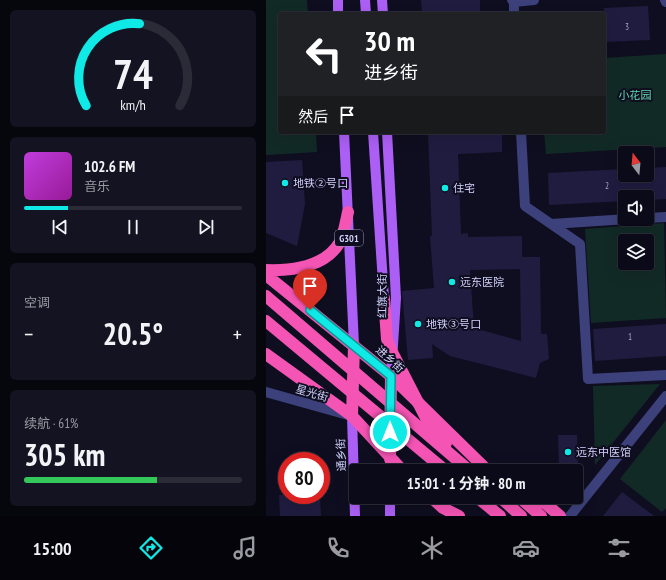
<!DOCTYPE html>
<html lang="zh">
<meta charset="utf-8">
<style>
body{margin:0;font-family:"PT Sans Narrow","Noto Sans SC",sans-serif;background:#141321;color:#f1f3f6;height:100vh;display:flex;flex-direction:column;font-size:15px;white-space:nowrap}
*{box-sizing:border-box;margin:0}
p{font-size:13px;color:#9a9aa2}
.icon{flex:none;width:22px;height:22px;fill:none;stroke:currentColor;stroke-width:2;stroke-linecap:round;stroke-linejoin:round}
.map{position:relative;flex:1;overflow:hidden}
.panel{display:flex;flex-direction:column;gap:10px;padding:10px;background:#06060d;width:266px}
.panel>*{flex:none}
.banner{position:absolute;left:12px;top:12px;width:328px;height:122px;border-radius:4px;box-shadow:0 4px 16px #0002,0 0 0 1px #2b2b37;background:#202124;color:#fff;overflow:hidden}
.needle{width:26px;rotate:344deg}
.fabs{position:absolute;left:352px;top:146px;display:grid;gap:8px}
.fabs a{display:grid;place-items:center;width:36px;height:36px;border-radius:4px;background:#0b0a18;box-shadow:0 4px 16px #0002,0 0 0 1px #2b2b37;font-size:20px}
.speed{position:absolute;left:12px;top:452px;display:flex;gap:8px;font-size:20px;font-weight:700;text-align:center}
.speed>*{display:grid;place-content:center;width:52px;height:52px;border-radius:50%;background:#0b0a18;box-shadow:0 4px 16px #0002,0 0 0 1px #2b2b37;line-height:1}
.speed .limit{border:6px solid #d22;background:#fff;color:#111}
.pin{position:absolute;display:grid;place-items:center;width:34px;height:34px;color:#fff;margin:-41px -17px;border-radius:50% 50% 50% 0;rotate:-45deg;box-shadow:0 0 4px #0007}
.pin .icon{rotate:45deg}
.me{position:absolute;width:44px;margin:-22px;rotate:0deg;stroke-linejoin:round;filter:drop-shadow(0 0 3px #0008)}
.turn{display:flex;align-items:center;gap:14px;height:84px;padding:0 20px;font-size:18px}
.turn .icon{width:52px;height:52px;stroke-width:2.5}
.turn b{display:block;font-size:28px;line-height:34px}
.then{display:flex;align-items:center;height:38px;padding:0 20px;background:#0003;gap:8px;font-size:15px}
.big{font-size:30px;font-weight:700;line-height:1.1}
.panel .widget{flex:1;display:flex;flex-direction:column;justify-content:center;gap:6px;min-width:0;padding:0 14px;border-radius:6px;background:#141321}
.panel .dial{align-items:center;gap:0}
.dial svg{height:104px;overflow:visible;fill:none;stroke:#2b2b37;stroke-width:7;stroke-linecap:round;text-anchor:middle}
.dial text{fill:#f1f3f6;stroke:none}
.song{display:flex;align-items:center;gap:12px}
.cover{width:48px;height:48px;border-radius:6px;background:linear-gradient(135deg,hsl(290 70% 55%),hsl(300 70% 35%))}
.played{height:4px;border-radius:2px;background:linear-gradient(90deg,#0feae7 20%,#2b2b37 20%)}
.keys{display:flex;justify-content:space-around;direction:ltr}
.heat{display:flex;justify-content:space-between;align-items:center;font-size:22px;direction:ltr}
.charge{height:6px;border-radius:3px;background:linear-gradient(90deg,#34c759 61%,#2b2b37 0)}
.trip{position:absolute;left:83px;top:464px;width:234px;height:40px;border-radius:4px;background:#0b0a18;box-shadow:0 4px 16px #0002,0 0 0 1px #2b2b37;font-weight:700;line-height:40px;text-align:center}
.dock{display:flex;height:64px;justify-content:space-around;align-items:center;background:#04040a;color:#9a9aa2}
.dock .icon{width:28px;height:28px}
.dock .selected{color:#0feae7}
.dock b{font-size:18px;color:#f1f3f6}
main{display:flex;flex:1;min-height:0}
.map>svg:first-child{display:block}
.green{fill:#122a26;fill-rule:evenodd}
.building{fill:#1f1c40;fill-rule:evenodd}
.lines{fill:none;stroke-linecap:round;stroke-linejoin:round}
.minor{stroke:#3c417c;stroke-width:10}
.major{stroke:#ac5ff5;stroke-width:10}
.highway{stroke:#f454b3;stroke-width:12}
.highway-bridge{stroke:#f454b3;stroke-width:12}
.route-casing{stroke:#0a9896;stroke-width:10}
.route{stroke:#0feae7;stroke-width:7}
.poi-dot{fill:#0feae7;stroke:#0f0e20;stroke-width:1.5}
.labels{text-anchor:middle;stroke-width:4;stroke-linejoin:round;paint-order:stroke}
.number-label{font-size:9px;fill:#a4a4cd}
.shield{fill:#0f0e20;stroke:#9796ba;stroke-width:1}
.shield-label{font-size:10px;font-weight:bold;fill:#d1d1fc}
.park-label{font-size:11px;fill:#62d7ac;stroke:#0f0e20}
.poi-label{font-size:11px;fill:#d1d1fc;stroke:#0f0e20;text-anchor:start}
.street-label{font-size:11px;fill:#d1d1fc;stroke:#0f0e20}
</style>
<main>
<section class="panel">
<div class="widget dial"><svg viewBox="0 0 100 80">
<path d="M14 69A42 42 0 1 1 86 69"/>
<path d="M14 69A42 42 0 0 1 55 6" stroke="#0feae7"/>
<text x="50" y="56" font-size="32" font-weight="700">74</text>
<text x="50" y="72" font-size="11">km/h</text>
</svg></div>
<div class="widget">
<div class="song"><i class="cover"></i><div><b>102.6 FM</b><p>音乐</p></div></div>
<div class="played"></div>
<div class="keys"><svg class="icon" aria-label="previous" viewBox="0 0 24 24"><path d="M18 5L8 12l10 7zM5 5v14"/></svg><svg class="icon" aria-label="pause" viewBox="0 0 24 24"><path d="M8 5v14M16 5v14"/></svg><svg class="icon" aria-label="next" viewBox="0 0 24 24"><path d="M6 5l10 7-10 7zM19 5v14"/></svg></div>
</div>
<div class="widget"><p>空调</p>
<div class="heat"><a>−</a><b class="big">20.5°</b><a>+</a></div>
</div>
<div class="widget"><p>续航 · 61%</p><b class="big">305 km</b><div class="charge"></div></div>
</section>
<div class="map">
<svg width="400" height="516" viewBox="0 0 400 516">
<rect width="100%" height="100%" fill="#0f0e20"/>
<!-- green -->
<path class="green" d="M0,0H41L42,14H14V132H50L51,152L0,155Z
M400,54V147L280,154L278,132H338V58Z
M398,223L400,318L325,323L319,229ZM359,241H381V263H359Z
M394,384L329,465L327,386Z
M400,420V508L396,512L354,479Z"/>
<!-- building -->
<path class="building" d="M155,0H214V12L156,14Z
M382,6L384,40L338,42V8Z
M162,132H236V152L192,154L195,234L202,233V237L256,236V257H274L275,334H281L283,359L274,363L270,378L184,356L166,344L167,358L142,360L136,291L168,288L164,236H166ZM254,269L255,341L208,328L204,270Z
M36,160L39,204L31,246L0,233V162Z
M400,167V199L381,200V197H359V201L283,205L282,173L359,169V175H381V168Z
M400,324V356L329,361L327,329Z
M292,435H311L312,468H293Z
M356,492L388,516H337Z
M13,495H54L55,516H14Z"/>
<g class="lines">
<!-- minor -->
<path class="minor" d="M246,0L248,2L268,0
M399,0L400,2
M248,2V14
M255,132L259,206L314,244L322,379L400,375
M381,218L400,217
M285,224L362,219
M0,392L82,415
M304,516L400,396"/>
<!-- major -->
<path class="major" d="M72,0V14
M99,0L100,14
M116,0L117,14
M78,132L88,345
M107,132L118,298
M121,132L130,298L125,376
M86,416L89,516
M124,471V459
M124,516V497"/>
<!-- highway -->
<path class="highway" d="M0,270C27,271 59,267 74,242C78,234 80,221 82,212
M0,275L125,376L222,471
M0,354L86,416L137,471
M86,416L88,345
M124,459L125,376
M165,497L177,508L193,516
M211,497L234,516
M234,497L255,516
M253,497L275,516
M267,497L280,504L294,516"/>
<!-- highway-bridge -->
<path class="highway-bridge" d="M0,296L204,471
M118,298L121,339L126,352L160,418L180,443
M0,321L180,471"/>
</g>
<g class="lines">
<!-- route casing -->
<g class="route-casing">
<path id="route" d="M44,310L125,376L124,432"/>
</g>
<!-- route -->
<use href="#route" class="route"/>
</g>
<!-- markers -->
<g class="poi-dot">
<circle cx="19" cy="183" r="4"/>
<circle cx="179" cy="188" r="4"/>
<circle cx="186" cy="282" r="4"/>
<circle cx="152" cy="324" r="4"/>
<circle cx="302" cy="452" r="4"/>
</g>
<g class="labels">
<!-- number labels -->
<g class="number-label">
<text x="361" y="30">3</text>
<text x="341" y="189">2</text>
<text x="364" y="340">1</text>
</g>
<!-- shield labels -->
<rect class="shield" x="69" y="230" width="28" height="16" rx="3"/>
<g class="shield-label">
<text x="83" y="242">G301</text>
</g>
<!-- park labels -->
<g class="park-label">
<text x="369" y="99">小花园</text>
</g>
<!-- poi labels -->
<g class="poi-label">
<text x="27" y="187">地铁②号口</text>
<text x="187" y="192">住宅</text>
<text x="194" y="286">远东医院</text>
<text x="160" y="328">地铁③号口</text>
<text x="310" y="456">远东中医馆</text>
</g>
<!-- street labels -->
<g class="street-label">
<text transform="translate(116 296) rotate(-90)" y="4">红旗大街</text>
<text transform="translate(124 359) rotate(42)" y="4">进乡街</text>
<text transform="translate(46 393) rotate(16)" y="4">星光街</text>
<text transform="translate(75 455) rotate(-92)" y="4">通乡街</text>
</g>
</g>
</svg>
<div class="fabs">
<a><svg class="needle" viewBox="-14 -14 28 28"><path d="M0-13l5 13h-10z" fill="#e53935"/><path d="M0 13l5-13h-10z" fill="#9a9aa2"/></svg></a>
<a><svg class="icon" aria-label="sound" viewBox="0 0 24 24"><path d="M4 9h4l5-4v14l-5-4H4zM17 9q2 3 0 6"/></svg></a>
<a><svg class="icon" aria-label="layers" viewBox="0 0 24 24"><path d="M12 4l9 5-9 5-9-5zM3 14l9 5 9-5"/></svg></a>
</div>
<div class="speed"><div class="limit">80</div></div>
<div class="pin" style="left:44px;top:310px;background:#d93025"><svg class="icon" aria-label="arrive" viewBox="0 0 24 24"><path d="M6 21V4h12l-3 4 3 4H6"/></svg></div>
<svg class="me" style="left:124px;top:432px" viewBox="-20 -20 40 40"><circle r="17" fill="#0feae7" stroke="#fff" stroke-width="3"/><path d="M0-11L8 9 0 5-8 9z" fill="#fff"/></svg>
<div class="trip">15:01 · 1 分钟 · 80 m</div>
<div class="banner">
<div class="turn"><svg class="icon" aria-label="left" viewBox="0 0 24 24"><path d="M17 20v-9H6M10 6l-5 5 5 5"/></svg><div><b>30 m</b>进乡街</div></div>
<div class="then">然后<svg class="icon" aria-label="arrive" viewBox="0 0 24 24"><path d="M6 21V4h12l-3 4 3 4H6"/></svg></div>
</div>
</div>
</main>
<nav class="dock">
<b>15:00</b>
<svg class="icon selected" aria-label="directions" viewBox="0 0 24 24"><path d="M12 3l9 9-9 9-9-9zM9 14v-3h6M13 9l2 2-2 2"/></svg>
<svg class="icon" aria-label="music" viewBox="0 0 24 24"><path d="M9 18V5l10-2v13"/><circle cx="6" cy="18" r="3"/><circle cx="16" cy="16" r="3"/></svg>
<svg class="icon" aria-label="phone" viewBox="0 0 24 24"><path d="M5 4h4l2 5-3 2q2 4 5 5l2-3 5 2v4C11 20 4 13 5 4z"/></svg>
<svg class="icon" aria-label="climate" viewBox="0 0 24 24"><path d="M12 3v18M4 7l16 10M4 17L20 7"/></svg>
<svg class="icon" aria-label="car" viewBox="0 0 24 24"><path d="M5 17H2v-5l4-1 3-4h7l3 4 3 1v5h-3M9 17h6M6 11h13"/><circle cx="7" cy="17" r="2"/><circle cx="17" cy="17" r="2"/></svg>
<svg class="icon" aria-label="filters" viewBox="0 0 24 24"><path d="M4 7h16M4 17h16"/><circle cx="9" cy="7" r="2"/><circle cx="15" cy="17" r="2"/></svg>
</nav>
